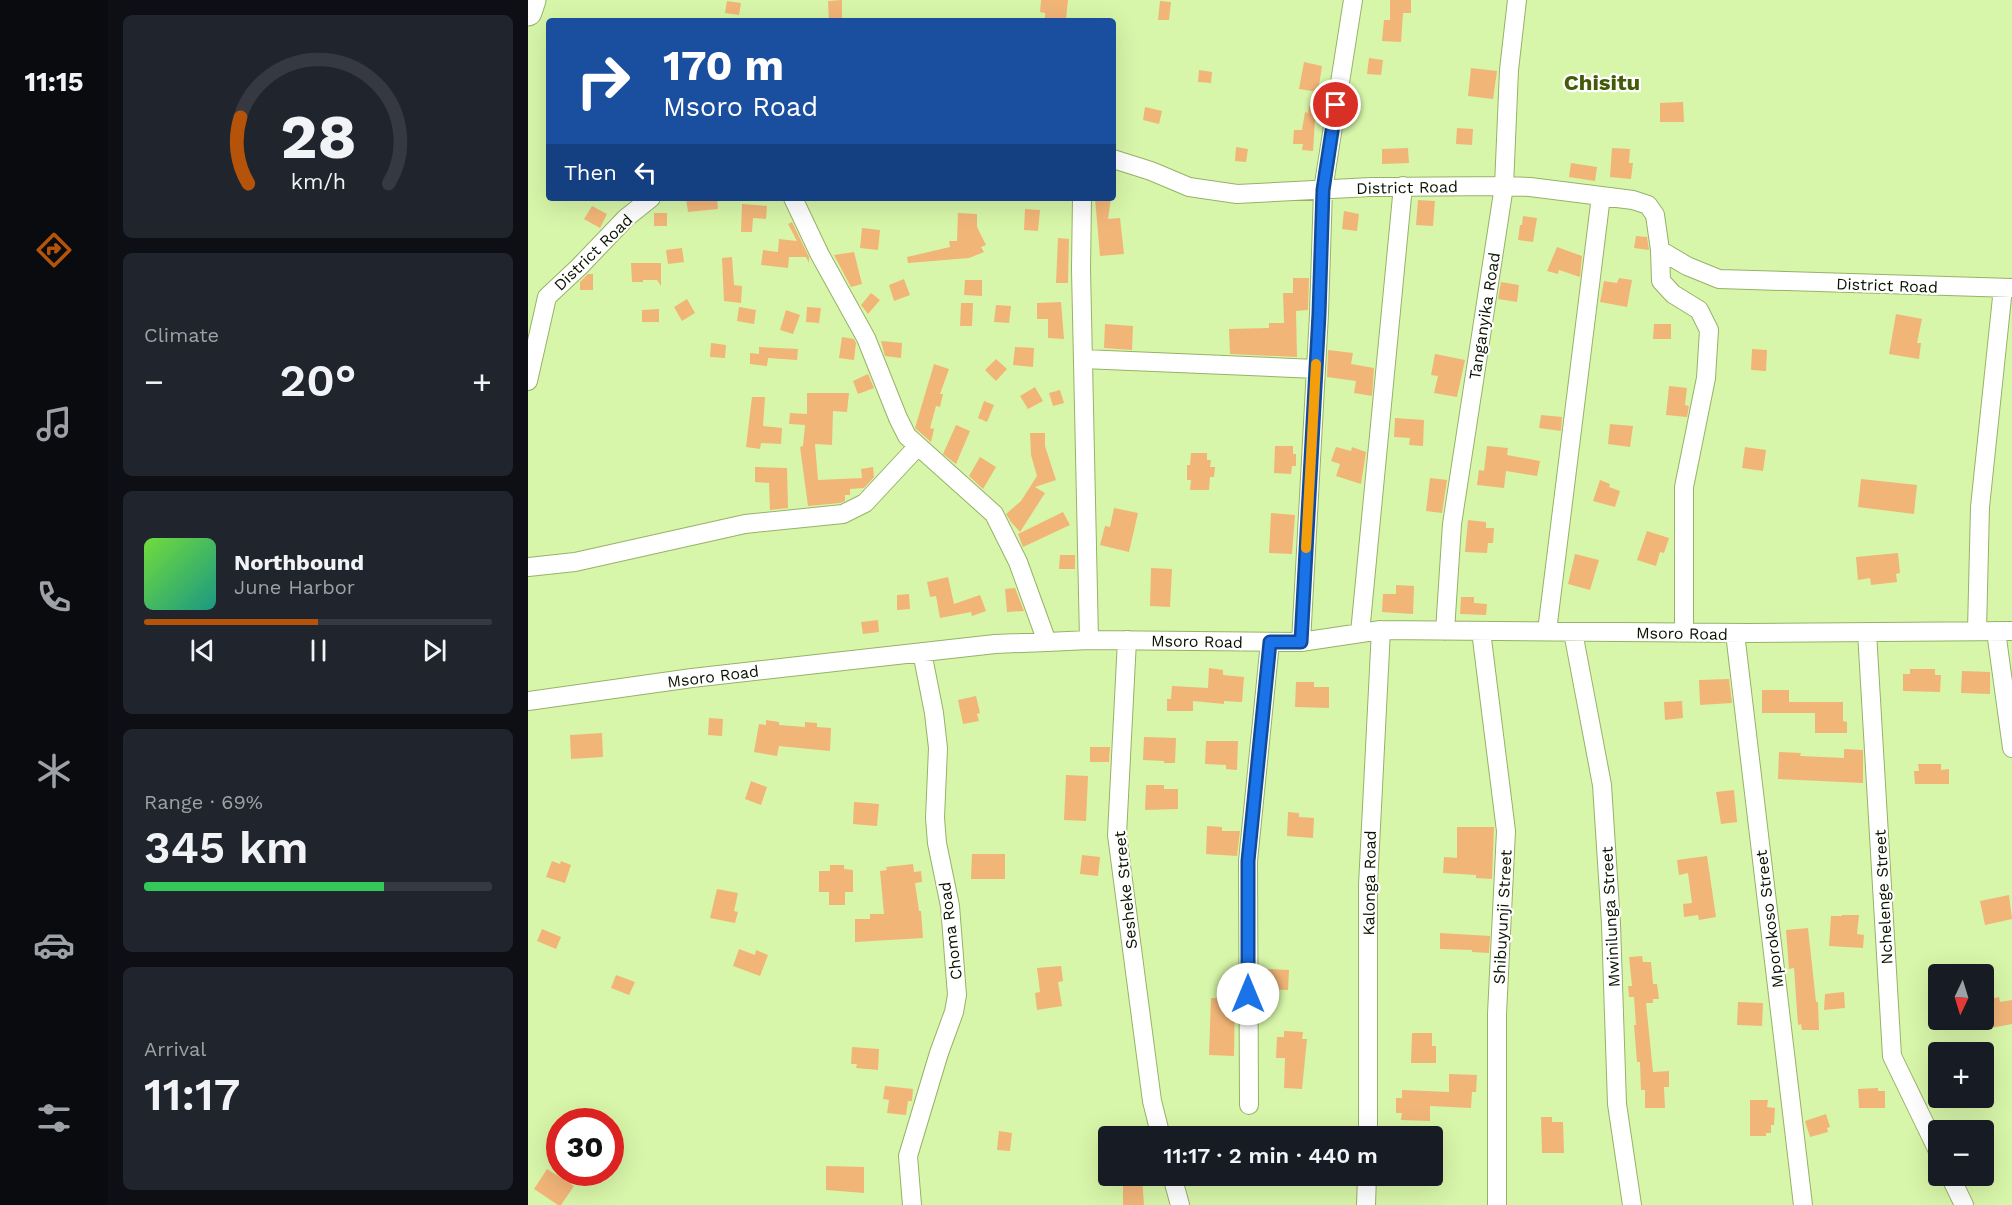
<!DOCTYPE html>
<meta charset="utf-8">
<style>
body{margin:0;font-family:"Work Sans",sans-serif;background:#20242c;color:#f1f3f6;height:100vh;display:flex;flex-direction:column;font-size:22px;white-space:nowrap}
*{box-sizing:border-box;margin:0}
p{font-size:20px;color:#9ea1a6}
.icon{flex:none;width:33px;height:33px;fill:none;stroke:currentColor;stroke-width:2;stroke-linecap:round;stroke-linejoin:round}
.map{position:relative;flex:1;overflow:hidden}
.sheet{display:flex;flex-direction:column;gap:15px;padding:15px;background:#0d0f14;width:420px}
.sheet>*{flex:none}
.top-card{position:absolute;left:18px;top:18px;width:570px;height:183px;border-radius:6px;box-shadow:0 6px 24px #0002;background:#1a4fa0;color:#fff;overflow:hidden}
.needle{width:39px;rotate:184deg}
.tools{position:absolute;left:1400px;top:964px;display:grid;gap:12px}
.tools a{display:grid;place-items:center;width:66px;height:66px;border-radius:6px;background:#171b24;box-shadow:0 6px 24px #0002;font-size:30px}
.speed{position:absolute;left:18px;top:1108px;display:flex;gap:12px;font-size:30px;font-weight:700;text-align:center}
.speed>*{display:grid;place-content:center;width:78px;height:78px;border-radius:50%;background:#171b24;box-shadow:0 6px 24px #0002;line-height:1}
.speed .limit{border:9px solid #d22;background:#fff;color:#111}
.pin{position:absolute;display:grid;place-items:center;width:51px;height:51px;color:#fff;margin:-26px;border:3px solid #fff;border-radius:50%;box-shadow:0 2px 6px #0007}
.me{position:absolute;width:66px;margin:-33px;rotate:0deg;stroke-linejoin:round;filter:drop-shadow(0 0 4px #0008)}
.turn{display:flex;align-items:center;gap:21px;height:126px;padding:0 18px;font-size:27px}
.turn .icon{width:78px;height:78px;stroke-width:2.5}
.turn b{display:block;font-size:42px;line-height:51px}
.then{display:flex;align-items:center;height:57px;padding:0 18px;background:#0003;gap:12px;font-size:22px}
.big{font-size:45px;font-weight:600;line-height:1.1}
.sheet .widget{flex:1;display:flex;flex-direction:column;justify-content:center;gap:9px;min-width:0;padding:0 21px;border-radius:9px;background:#20242c}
.sheet .dial{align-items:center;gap:0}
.dial svg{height:156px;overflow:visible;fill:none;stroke:#363941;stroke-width:7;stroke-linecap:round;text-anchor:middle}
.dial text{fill:#f1f3f6;stroke:none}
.song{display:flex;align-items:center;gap:18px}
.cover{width:72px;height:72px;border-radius:9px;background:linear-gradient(135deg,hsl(100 70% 55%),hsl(170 70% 35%))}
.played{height:6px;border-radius:3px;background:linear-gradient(90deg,#b45309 50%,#363941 50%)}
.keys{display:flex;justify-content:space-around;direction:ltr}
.heat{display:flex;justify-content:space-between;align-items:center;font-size:33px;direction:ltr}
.charge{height:9px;border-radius:4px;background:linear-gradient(90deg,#34c759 69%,#363941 0)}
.trip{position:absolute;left:570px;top:1126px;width:345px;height:60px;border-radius:6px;background:#171b24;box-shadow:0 6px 24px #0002;font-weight:600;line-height:60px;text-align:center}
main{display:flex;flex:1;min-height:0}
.dock{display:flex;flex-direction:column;width:108px;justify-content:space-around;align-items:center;background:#090b0e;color:#9ea1a6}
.dock .icon{width:42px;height:42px}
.dock .on{color:#b45309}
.dock b{font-size:27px;color:#f1f3f6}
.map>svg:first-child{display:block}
.building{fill:#f1b578}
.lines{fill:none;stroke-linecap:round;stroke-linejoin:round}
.minor-casing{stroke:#96b267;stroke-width:20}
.highway-casing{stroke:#96b267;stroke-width:29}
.minor{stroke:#fff;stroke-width:18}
.highway{stroke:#fff;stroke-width:27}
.route-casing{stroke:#114b97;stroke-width:15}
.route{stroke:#1a73e8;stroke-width:10}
.slow{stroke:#f59e0b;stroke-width:10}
.labels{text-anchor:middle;stroke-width:4.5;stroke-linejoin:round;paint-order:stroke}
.street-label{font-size:16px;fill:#0a1300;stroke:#fff}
.district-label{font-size:22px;font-weight:bold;fill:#435a08;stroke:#fff}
</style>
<main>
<nav class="dock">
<b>11:15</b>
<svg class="icon on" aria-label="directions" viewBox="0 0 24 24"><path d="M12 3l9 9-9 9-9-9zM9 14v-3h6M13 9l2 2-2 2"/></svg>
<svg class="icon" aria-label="music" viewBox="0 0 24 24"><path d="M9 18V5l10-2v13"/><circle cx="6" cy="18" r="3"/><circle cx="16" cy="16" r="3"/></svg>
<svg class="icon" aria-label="phone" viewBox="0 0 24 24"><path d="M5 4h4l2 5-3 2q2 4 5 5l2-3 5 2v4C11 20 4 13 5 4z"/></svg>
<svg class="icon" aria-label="climate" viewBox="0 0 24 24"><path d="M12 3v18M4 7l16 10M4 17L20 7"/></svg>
<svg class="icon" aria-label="car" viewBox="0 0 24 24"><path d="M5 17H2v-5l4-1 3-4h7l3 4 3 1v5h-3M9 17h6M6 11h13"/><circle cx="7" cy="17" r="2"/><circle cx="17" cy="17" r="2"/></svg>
<svg class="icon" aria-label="filters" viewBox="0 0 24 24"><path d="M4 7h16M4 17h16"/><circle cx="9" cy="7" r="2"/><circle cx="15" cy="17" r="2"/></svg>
</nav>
<section class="sheet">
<div class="widget dial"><svg viewBox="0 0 100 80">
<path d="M14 69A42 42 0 1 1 86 69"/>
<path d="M14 69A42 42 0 0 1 10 35" stroke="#b45309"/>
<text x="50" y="56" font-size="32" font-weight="700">28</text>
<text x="50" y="72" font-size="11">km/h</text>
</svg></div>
<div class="widget"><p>Climate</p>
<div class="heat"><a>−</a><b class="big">20°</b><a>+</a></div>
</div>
<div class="widget">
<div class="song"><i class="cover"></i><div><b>Northbound</b><p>June Harbor</p></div></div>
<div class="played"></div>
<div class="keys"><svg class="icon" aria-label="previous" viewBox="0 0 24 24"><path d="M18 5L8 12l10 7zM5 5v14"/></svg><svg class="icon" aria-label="pause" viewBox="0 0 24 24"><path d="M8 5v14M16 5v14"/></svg><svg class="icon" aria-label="next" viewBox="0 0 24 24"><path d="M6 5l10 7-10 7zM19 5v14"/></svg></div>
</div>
<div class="widget"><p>Range · 69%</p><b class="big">345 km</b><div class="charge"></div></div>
<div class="widget"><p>Arrival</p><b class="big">11:17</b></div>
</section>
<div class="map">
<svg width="1484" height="1205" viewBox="0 0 1484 1205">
<rect width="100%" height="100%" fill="#d8f6a9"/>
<!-- building -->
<path class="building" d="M314,0V21H301L300,1Z
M513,0H540L538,19L533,18V21H517V13L512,12Z
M862,0H883V13H875L873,42L854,41L856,20H862Z
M199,1L213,3L211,15L197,13Z
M632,1L643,2L641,20H630Z
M841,58L855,60L853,75L839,74Z
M776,62L794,66L790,92L771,89Z
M943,68L969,71L965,99L940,96Z
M671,70L684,72L683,83L670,82Z
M1155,102L1156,122H1132V103Z
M781,106L796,109L794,122L787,120L785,151L774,150L775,144H765L766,130H774L777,112L780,113Z
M617,107L634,111L631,124L615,120Z
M929,128L945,129L944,145L928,144Z
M708,147L720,149L718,162L707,161Z
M880,148L881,163L854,164V149Z
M1084,148L1102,149L1101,163H1105L1103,179L1082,177Z
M1043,163L1069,167L1067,181L1041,177Z
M158,198H189L190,209L160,212Z
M567,198H583L580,219L592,218L596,254L572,256Z
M890,200L907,201L905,226L888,225Z
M214,204L239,206L238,219L225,218L224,232H213Z
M64,206L79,214L72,228L56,219Z
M497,209L512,210L510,231L496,230Z
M816,211L831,214L829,231L814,229Z
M126,213H139V226H126Z
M430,213L449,214V227L458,245L453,247L456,252L441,258L380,263L379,257L422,247L421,241H429Z
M995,216L1009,218L1005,242L990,240L992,225H994Z
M264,222L281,257V263L278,257H261L260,268L233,265L235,250L250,252L251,239L269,241L260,224Z
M334,228L352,230L350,250L332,248Z
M1108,236L1119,237L1121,250L1106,248Z
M530,238L541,239L540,283H528Z
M1029,247L1054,256L1052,277L1031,270L1030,274L1019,271Z
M154,248L156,262L140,264L138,250Z
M326,252L334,284L323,287L306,255Z
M204,257L206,285L214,286L213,303L196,301L194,258Z
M103,263H133V286L129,280H115V282H104Z
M60,274H65V290H52V282Z
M765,278H781L780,310L768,311L769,357L702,354L701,329L741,328V323H756L755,293H765Z
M1091,278L1104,280L1099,307L1072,302L1076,281L1089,283Z
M376,279L382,295L366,301L361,285Z
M437,280H454V296L436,295Z
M973,282L991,285L989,302L970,299Z
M343,293L352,300L340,314L333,305Z
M159,299L167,313L154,321L146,307Z
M533,302L536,339L520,338V319H509V303Z
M433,303H445L444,326H432Z
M468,305L483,306L481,323L466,322Z
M211,307L228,310L226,324L209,321Z
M279,307L293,308L291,323L278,322Z
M131,309V322H114V310Z
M258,310L272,315L265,334L252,330Z
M1368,314L1394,319L1389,343H1393L1391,359L1361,354Z
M577,324L605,326L604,350L576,348Z
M1126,324H1143V339H1125Z
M314,337L326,339L328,343L326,360L311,358Z
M353,341L374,343L373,358L357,356Z
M183,343L198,345L197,358L182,357Z
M231,347L270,349L269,360L240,358L239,366L222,364V353L231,354Z
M487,347L506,348L505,367L485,365Z
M1224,349L1239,350L1238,371L1223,370Z
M800,350L825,353L823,364L846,368L844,396L826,393L828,381L799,377Z
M907,354L937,360L929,397L906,393L910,376L903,375Z
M468,359L479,369L468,381L457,370Z
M406,364L421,369L412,394H415L412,407L408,406L402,428L406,429L403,442L387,428Z
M340,374L346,388L330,394L325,381Z
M1141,386L1159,388L1157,405L1161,406L1159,417L1138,415Z
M507,387L515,401L500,409L492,396Z
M532,390L536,403L525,406L521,393Z
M279,393H321L319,412L305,411L304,445L287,444L290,480L334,478L333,469L345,467L346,477L336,488L322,489V495H317V501L312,503L280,506L272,447L275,446L277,425L261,424L262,413L279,414Z
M224,397H237L235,426L254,428L253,444L233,443L232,449L218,447Z
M456,401L466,405L459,422L450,418Z
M1013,415L1034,417L1033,431L1011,428Z
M867,418L896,420L895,446L881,445L882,438L866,437Z
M1082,424L1105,426L1102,447L1080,444Z
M428,425L442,431L428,464L415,454Z
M502,433H517V446L528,480L507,487L517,493L492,532L483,522L478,514L493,501L509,476L503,455Z
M747,446H765V454H768V466H764L763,474L746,473Z
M959,446L980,448L979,455L1012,461L1009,476L978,471L976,488L949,485L951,470L956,471Z
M808,447L823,451L824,447L838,452L833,484L808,476L812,464L803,461Z
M1217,447L1238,450L1235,471L1214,468Z
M663,453H679V460H683L682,467H687L686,477H682L681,490H662L663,480H659V465H662Z
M452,457L468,467L455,489L441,476Z
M227,467L259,468L260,508L242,510L241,483L227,482Z
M902,478L919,480L914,513L898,511Z
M1333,479L1389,485L1386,514L1330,507Z
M1072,480L1082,484L1081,487L1092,491L1087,507L1065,501Z
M586,508L610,513L601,552L572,545L577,526L582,527Z
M535,512L542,525L495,547L490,534Z
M743,513L767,515L764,554L741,553Z
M940,520L958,522V528H966L965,543H960L959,553L937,552Z
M1119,531L1141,538L1136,553L1132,552L1128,566L1109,560Z
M1370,553L1372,573L1368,574L1369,582L1343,585L1342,578L1330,580L1328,557Z
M1047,554L1071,560L1062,590L1040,584Z
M532,555H547V569H531Z
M623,568L644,569L642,607L622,606Z
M420,577L426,604L452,595L458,611L444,616L443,612L412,618L408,596L402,597L399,582Z
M868,585L886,586L885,614L854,612L855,594H868Z
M487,588L496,611L479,612L477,589Z
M381,594L382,609L369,610V595Z
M933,597H946V603L959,604L958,615L932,614Z
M350,620L351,632L335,634L333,622Z
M681,668L695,670V675L716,677L714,702L696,701V704L665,701V711H639V699H643L644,686L680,688Z
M1382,669H1407V675H1413L1412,692L1375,691V674H1382Z
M1434,671L1462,672V694L1433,693Z
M1201,679L1204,703L1172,705L1171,680Z
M768,682H786V687H801V708L767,707Z
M1234,690H1261V702H1315V721L1319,722V733H1287V713H1234Z
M448,696L452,713L449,714L451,721L435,724L430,700Z
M1154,701L1155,718L1137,720L1136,702Z
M181,718L195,719L194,736L180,735Z
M238,720L251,722V725L277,727V722L289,723V727L303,728L302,751L251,746L249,756L226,752L231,724L238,725Z
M74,733L75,757L43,759L42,735Z
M616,737L648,738L647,763H636V761L615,760Z
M678,741H710L709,770L698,769V765L677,764Z
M562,747H582L581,762H562Z
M1316,749L1335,750V783L1250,779L1251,752L1273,753L1272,756L1316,758Z
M1390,764H1413V770L1421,769V784H1387L1386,771H1391Z
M538,775L560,776L558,821L536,820Z
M223,781L239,787L233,805L217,799Z
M618,785H636V789H650V809L617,810Z
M1206,790L1209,822L1193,824L1188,792Z
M326,802L351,804L349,826L325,824Z
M760,812L771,813V817L786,818L785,838L759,836Z
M679,826L694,827V831H712L709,856L678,854Z
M929,827H966L964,879L948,878V875L915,873L916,857L929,858Z
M444,854H477V879H443Z
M554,855L572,857L570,876L552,874Z
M1179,856L1188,917L1171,920L1170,915L1156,917L1155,904L1164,903L1160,873L1151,875L1149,860Z
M24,861L32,864L33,861L43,865L37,883L18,877Z
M385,864L386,872L393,871L394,882L387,883L391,911H393L395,938L327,942V919H342V914H356L352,871L359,870L358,867Z
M302,865H316V869L325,870V892H317V905H301V892H291V871H302Z
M189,889L210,893L206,911L210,912L207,923L182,918Z
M1481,895L1484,919L1457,925L1452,901Z
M1314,915H1331L1329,934L1336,935L1335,948L1301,946L1303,916H1314Z
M1280,928L1288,1002H1290L1291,1030H1274L1273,1024L1270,1025L1266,968L1261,969L1258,930Z
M14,929L33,937L28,949L9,941Z
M912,933L962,936L961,953L944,952V950L912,949Z
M211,949L227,955L228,950L240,955L232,976L205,966Z
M1114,956L1115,962H1123L1125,984H1129L1131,999H1125V1003H1118L1125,1072L1141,1071V1087H1136L1137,1108H1117V1090H1113L1112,1062H1109L1106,1025H1108L1106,997H1101L1100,986H1104L1101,957Z
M533,966L535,981L530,982L534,1006L509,1010L507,993L512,992L509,968Z
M740,969L761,970L760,990L739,989Z
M88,975L107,982L101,995L83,988Z
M1316,992L1317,1008L1296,1010L1297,994Z
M1471,997L1472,1002L1484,1000V1024L1463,1028L1457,1000Z
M683,998L707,999L706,1056L681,1055Z
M1210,1002L1235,1003L1234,1026L1209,1025Z
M756,1031L775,1032L774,1039H779L774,1089L756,1088L757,1058H748L749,1037H756Z
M884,1033H904V1046H908V1063H883Z
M324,1047L351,1049L350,1070L328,1068L329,1064H323Z
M921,1074L949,1075L948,1092H944L943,1108L902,1106V1121L873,1120L874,1113H868V1098H874V1090L921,1092Z
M357,1086L385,1089L384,1101H380L378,1115L359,1113L361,1100L355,1099Z
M1350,1088V1091H1357V1108H1331L1330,1089Z
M1222,1100H1240L1239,1107L1247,1108L1246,1125H1243V1133H1238V1136H1222Z
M1298,1114L1302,1127L1299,1128L1300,1132L1282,1137L1277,1121Z
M1013,1117H1024V1122H1035L1036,1153H1014Z
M471,1131L484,1133L482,1151L469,1150Z
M298,1166L336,1167V1193L298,1190Z
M19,1169L46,1186L33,1205H30L6,1189Z
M595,1176H614L616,1205H595Z"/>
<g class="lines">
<!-- minor casing -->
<g class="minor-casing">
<path id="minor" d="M585,159L623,171L661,187L709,194L843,187L976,186L1002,187L1105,200L1120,205L1127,215L1132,250L1133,281L1145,294L1171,310L1181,330L1178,378L1156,487V633
M265,198L292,255L338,338L370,418L379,436L466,514L490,562L519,642
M554,198L553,269L561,640
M1132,250L1159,266L1191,279L1484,288
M555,359L788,369
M0,381L19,297L51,267L98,218L123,198
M0,567L47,562L217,524L315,514L337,503L390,446
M917,631L924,524L976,186L981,70L989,0
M953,631L978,831L969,1014V1205
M1019,631L1073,196
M1449,631L1452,507L1475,288
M1468,631L1484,748
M1045,632L1074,785L1083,924L1089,1104L1104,1205
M1339,632L1364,1056L1410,1151
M832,633L875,186
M1207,633L1275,1205
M599,640L589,835L624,1101L633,1137
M773,642L791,314L795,190L825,0
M0,701L164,678L467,644L519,642L561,640L773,642L853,630L1219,633L1484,631
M721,1105L720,861L742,642
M840,1137V885L853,630
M644,1176L652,1205
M1422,1176L1436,1205
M384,1205L380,1156L411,1053L426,1012L429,995L422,906L409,843L407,818L410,748L406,713L394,652
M838,1205L839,1176"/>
</g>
<!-- highway casing -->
<g class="highway-casing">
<path id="highway" d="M0,12L4,0"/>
</g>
<!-- minor -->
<use href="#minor" class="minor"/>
<!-- highway -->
<use href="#highway" class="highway"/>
</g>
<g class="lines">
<!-- route casing -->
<g class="route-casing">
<path id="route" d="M720,994V861L742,642H773L791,314L795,190L808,105"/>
</g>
<!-- route -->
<use href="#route" class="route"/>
<!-- slow -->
<path class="slow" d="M778,548L788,364"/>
</g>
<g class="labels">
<!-- street labels -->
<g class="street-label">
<text transform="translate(879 187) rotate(-1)" y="6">District Road</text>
<text transform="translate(65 252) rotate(-44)" y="6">District Road</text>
<text transform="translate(1359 285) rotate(2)" y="6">District Road</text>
<text transform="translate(956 316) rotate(-81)" y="6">Tanganyika Road</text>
<text transform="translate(1154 633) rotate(1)" y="6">Msoro Road</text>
<text transform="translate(669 641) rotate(1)" y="6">Msoro Road</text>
<text transform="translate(185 676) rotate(-7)" y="6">Msoro Road</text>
<text transform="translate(841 883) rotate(-89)" y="6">Kalonga Road</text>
<text transform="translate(597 890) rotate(-96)" y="6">Sesheke Street</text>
<text transform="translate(1355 897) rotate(-93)" y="6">Nchelenge Street</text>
<text transform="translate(974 917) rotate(-87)" y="6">Shibuyunji Street</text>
<text transform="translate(1082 917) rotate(-93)" y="6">Mwinilunga Street</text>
<text transform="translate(1241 919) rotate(-97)" y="6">Mporokoso Street</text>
<text transform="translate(422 931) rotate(-97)" y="6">Choma Road</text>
</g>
<!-- district labels -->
<g class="district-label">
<text x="1074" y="90">Chisitu</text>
</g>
</g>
</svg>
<div class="tools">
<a><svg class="needle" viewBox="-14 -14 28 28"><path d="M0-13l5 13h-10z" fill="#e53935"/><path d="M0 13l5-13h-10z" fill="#9ea1a6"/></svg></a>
<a>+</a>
<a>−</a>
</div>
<div class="speed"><div class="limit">30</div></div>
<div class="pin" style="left:808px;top:105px;background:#d93025"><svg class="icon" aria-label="arrive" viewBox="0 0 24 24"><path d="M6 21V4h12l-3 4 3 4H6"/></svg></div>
<svg class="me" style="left:720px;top:994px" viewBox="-20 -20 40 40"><circle r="19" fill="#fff"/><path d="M0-13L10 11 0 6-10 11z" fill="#1a73e8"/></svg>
<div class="trip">11:17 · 2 min · 440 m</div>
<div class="top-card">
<div class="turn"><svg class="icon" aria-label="right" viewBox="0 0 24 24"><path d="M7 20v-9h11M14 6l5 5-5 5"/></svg><div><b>170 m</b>Msoro Road</div></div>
<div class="then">Then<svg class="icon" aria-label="left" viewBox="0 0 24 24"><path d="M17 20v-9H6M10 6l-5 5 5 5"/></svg></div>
</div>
</div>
</main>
